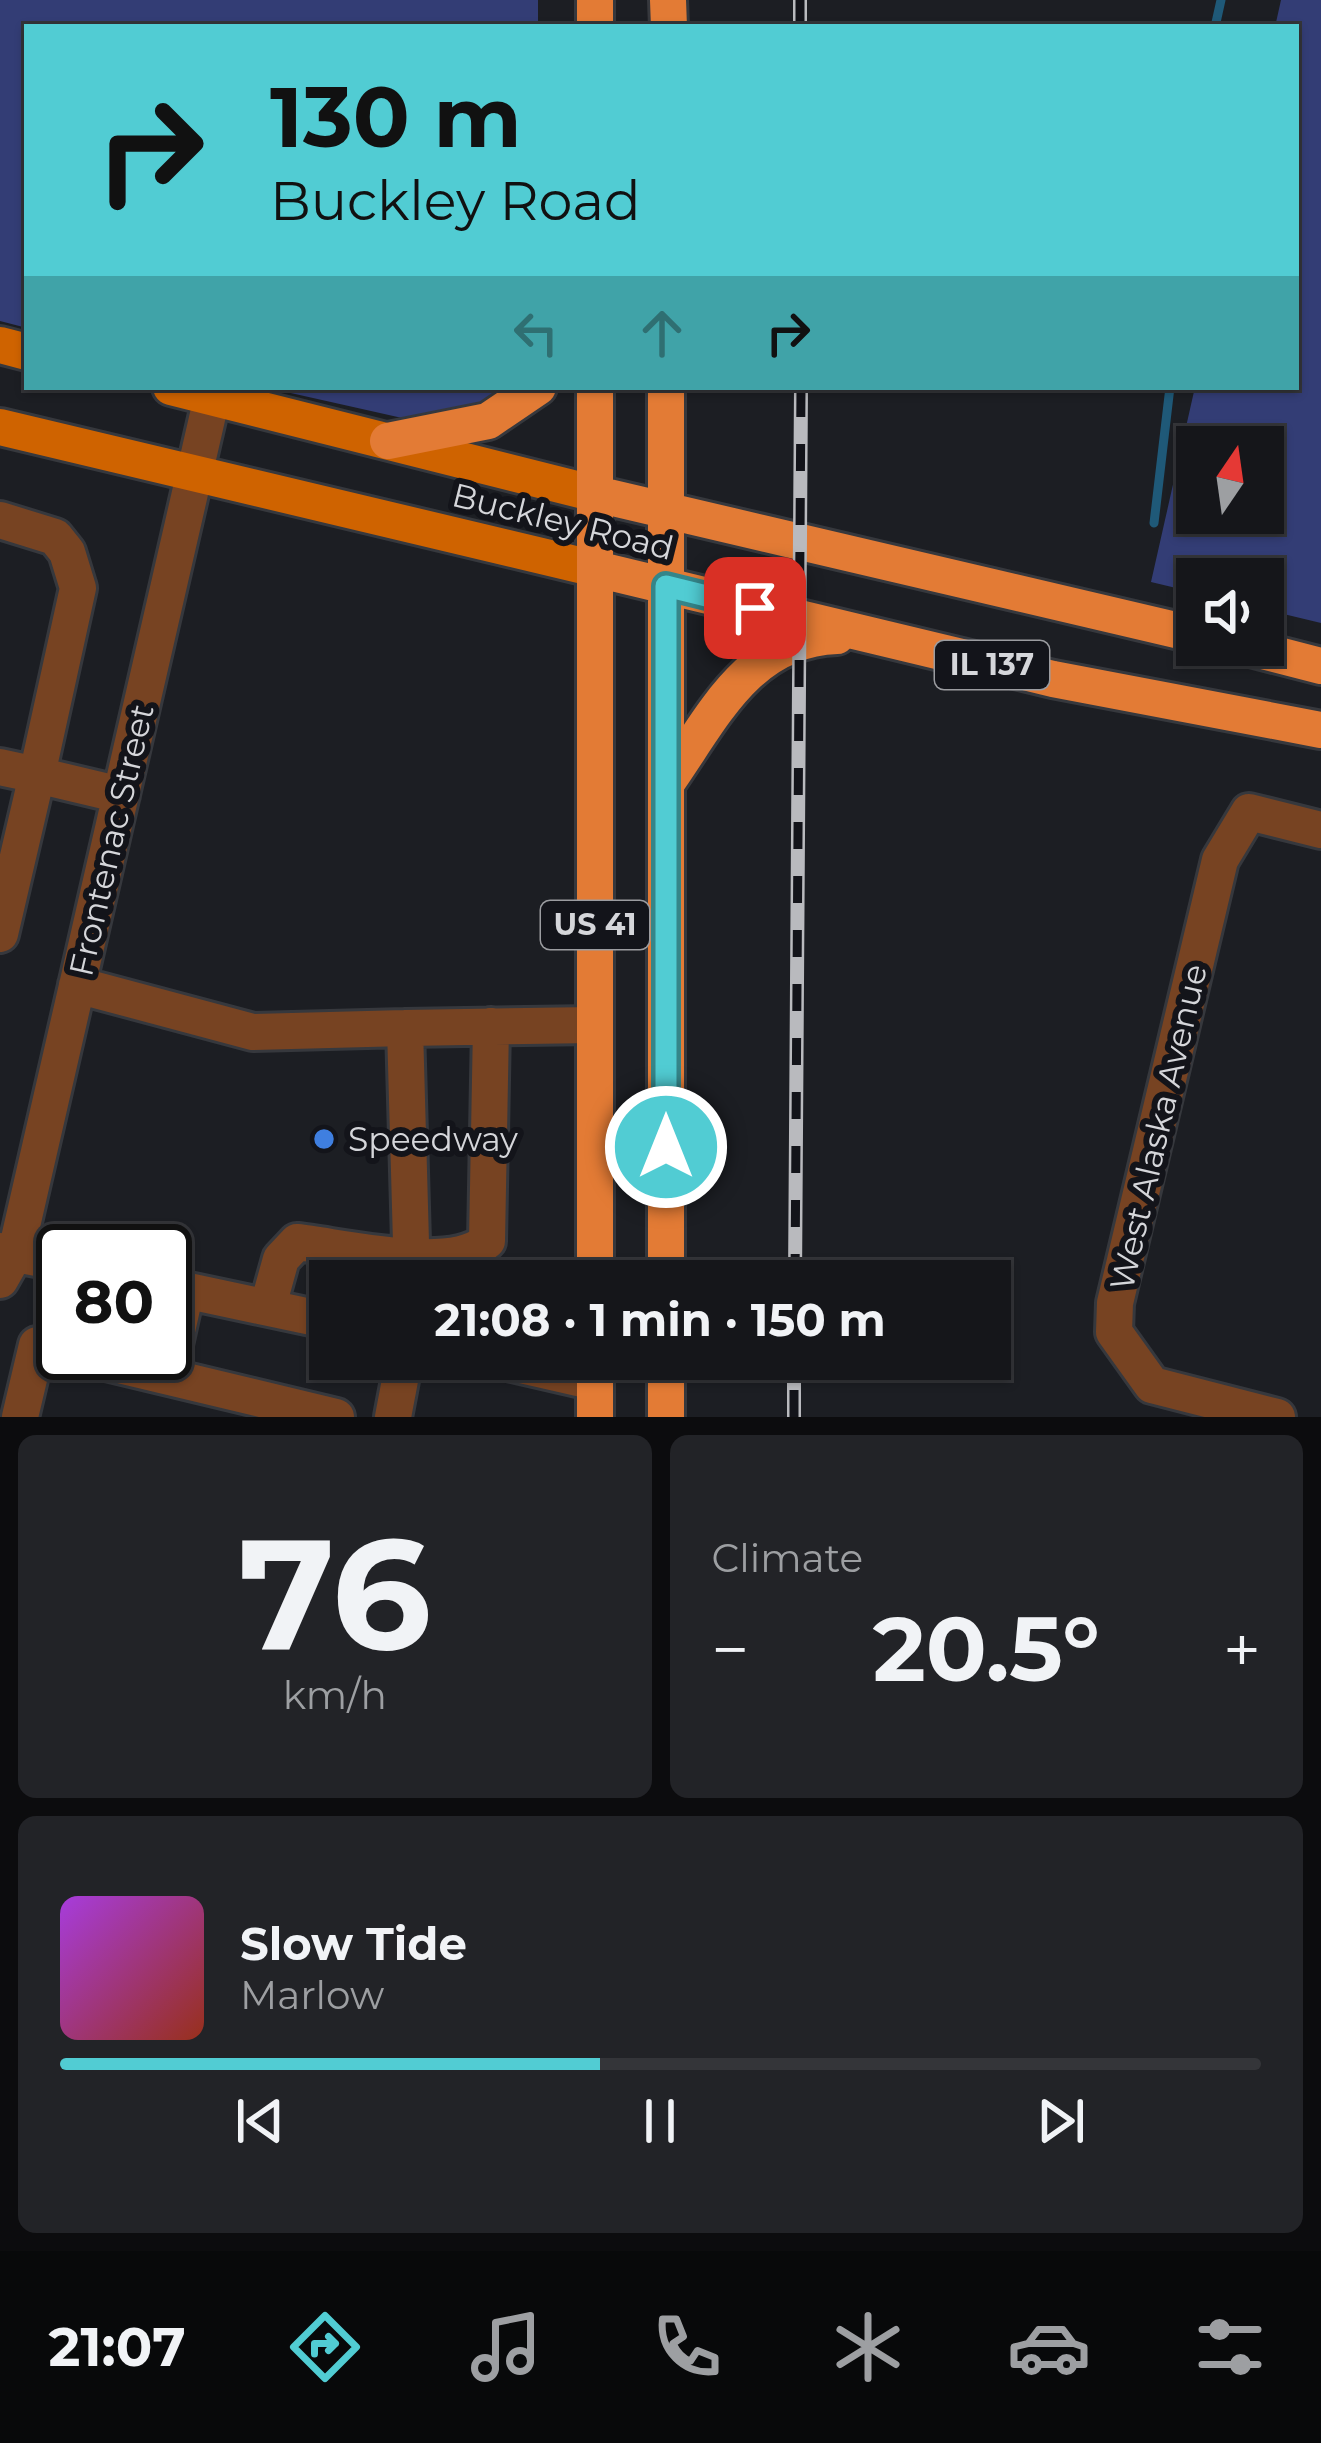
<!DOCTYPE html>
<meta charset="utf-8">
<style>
body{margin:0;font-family:Montserrat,sans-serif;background:#222327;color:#f1f3f6;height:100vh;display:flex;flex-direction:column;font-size:45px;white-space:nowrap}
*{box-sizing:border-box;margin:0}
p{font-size:39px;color:#9d9fa2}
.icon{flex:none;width:66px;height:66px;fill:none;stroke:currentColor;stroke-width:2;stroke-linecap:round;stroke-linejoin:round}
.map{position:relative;height:1417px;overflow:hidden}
.side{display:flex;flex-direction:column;gap:18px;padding:18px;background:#0c0c0e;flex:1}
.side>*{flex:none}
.guide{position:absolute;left:24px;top:24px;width:1275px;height:366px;border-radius:0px;box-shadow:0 3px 9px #0004,0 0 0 3px #343539;background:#51ccd3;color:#111;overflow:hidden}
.needle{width:78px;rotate:13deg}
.controls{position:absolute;left:1176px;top:426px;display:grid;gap:24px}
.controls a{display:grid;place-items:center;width:108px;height:108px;border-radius:0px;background:#15161a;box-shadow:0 3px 9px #0004,0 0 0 3px #343539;font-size:60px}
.speed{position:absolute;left:36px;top:1224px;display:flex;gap:24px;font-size:60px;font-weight:700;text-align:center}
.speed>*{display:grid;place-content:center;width:156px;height:156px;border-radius:50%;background:#15161a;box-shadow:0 3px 9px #0004,0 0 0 3px #343539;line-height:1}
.speed .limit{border:6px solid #111;border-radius:18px;background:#fff;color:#111}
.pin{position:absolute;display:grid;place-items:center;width:102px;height:102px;color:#fff;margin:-51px;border-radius:24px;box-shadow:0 6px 18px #0006}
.me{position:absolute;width:132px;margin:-66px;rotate:0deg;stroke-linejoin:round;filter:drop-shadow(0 0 9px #0008)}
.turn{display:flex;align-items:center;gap:42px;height:252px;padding:0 48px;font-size:54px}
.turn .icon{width:156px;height:156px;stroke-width:2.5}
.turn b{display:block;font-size:84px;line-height:102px}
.lanes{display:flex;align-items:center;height:114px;padding:0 48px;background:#0003;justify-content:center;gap:60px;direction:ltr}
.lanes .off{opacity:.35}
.big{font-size:90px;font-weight:700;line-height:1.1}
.side .card{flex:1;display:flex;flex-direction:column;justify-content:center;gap:18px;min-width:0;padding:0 42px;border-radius:18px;background:#222327}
.side .dial{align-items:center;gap:0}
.dial b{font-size:156px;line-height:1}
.song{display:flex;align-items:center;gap:36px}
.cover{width:144px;height:144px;border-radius:18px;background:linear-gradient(135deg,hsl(280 70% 55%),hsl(10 70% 35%))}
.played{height:12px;border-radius:6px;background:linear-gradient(90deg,#51ccd3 45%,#343539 45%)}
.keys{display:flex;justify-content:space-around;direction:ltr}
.heat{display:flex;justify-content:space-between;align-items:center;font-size:66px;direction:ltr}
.side .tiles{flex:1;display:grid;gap:18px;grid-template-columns:1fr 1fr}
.card:last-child{grid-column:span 2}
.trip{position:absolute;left:309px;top:1260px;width:702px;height:120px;border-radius:0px;background:#15161a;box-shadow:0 3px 9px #0004,0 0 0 3px #343539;font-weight:700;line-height:120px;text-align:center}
.menu{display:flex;height:192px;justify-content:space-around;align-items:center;background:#08090a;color:#9d9fa2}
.menu .icon{width:84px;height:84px}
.menu .active{color:#51ccd3}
.menu b{font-size:54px;color:#f1f3f6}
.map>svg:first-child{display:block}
.green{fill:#333d75;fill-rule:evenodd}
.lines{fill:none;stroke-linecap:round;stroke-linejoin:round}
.stream{stroke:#1f5978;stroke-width:9}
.minor-casing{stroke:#36383d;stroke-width:42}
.major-casing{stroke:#36383d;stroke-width:42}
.highway-casing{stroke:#36383d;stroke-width:42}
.minor{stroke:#774322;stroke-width:36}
.major{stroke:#cf6300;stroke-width:36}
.highway{stroke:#e37b35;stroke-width:36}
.rail-casing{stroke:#b9babe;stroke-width:14}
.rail{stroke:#13141a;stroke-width:9;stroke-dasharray:27;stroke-linecap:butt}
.route-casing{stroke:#358589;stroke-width:30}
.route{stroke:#51ccd3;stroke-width:21}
.shop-dot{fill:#3f7fe0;stroke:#13141a;stroke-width:4.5}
.labels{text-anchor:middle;stroke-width:12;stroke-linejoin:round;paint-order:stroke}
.shield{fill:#13141a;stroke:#9b9ca0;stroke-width:3}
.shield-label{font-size:30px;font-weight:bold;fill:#d5d6da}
.street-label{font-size:33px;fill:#d5d6da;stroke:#13141a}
.poi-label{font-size:33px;fill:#d5d6da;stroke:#13141a;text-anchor:start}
</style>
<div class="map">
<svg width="1321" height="1417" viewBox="0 0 1321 1417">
<rect width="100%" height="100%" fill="#1c1e23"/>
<!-- green -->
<path class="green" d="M0,0H538V27H27V328L0,321Z
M1281,0H1321V623L1263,609V579H1197V593L1151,582L1195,387H1296V27H1275ZM1197,447H1263V513H1197Z
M264,387H514L509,400L420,422Z"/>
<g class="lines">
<!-- stream -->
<path class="stream" d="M1215,27L1221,0
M1154,523L1170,387"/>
<!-- minor casing -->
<g class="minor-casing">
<path id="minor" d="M0,520L55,537L67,552L78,588L37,775L0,767
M0,934L37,775L121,795
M77,985L253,1032L405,1028
M0,1251L63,1263
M412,1278L405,1028L594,1025
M0,1280L16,1252L212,397
M165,1286L330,1321
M268,1306L281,1259L297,1242C343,1247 452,1274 487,1241L491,1026
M69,1353L336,1417
M495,1359L595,1382
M167,1376L186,1290
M20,1417L37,1345L63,1352
M393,1417L404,1359
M1277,1417L1152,1385L1114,1332L1115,1303L1220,860L1249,812L1321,830"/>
</g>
<!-- major casing -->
<g class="major-casing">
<path id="major" d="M0,345L27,352
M171,387L596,494
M0,427L596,569"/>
</g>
<!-- highway casing -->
<g class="highway-casing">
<path id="highway" d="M668,0L669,27
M595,27V0
M388,441L488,421L538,387
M596,494L1197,635
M596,569L1053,679L1321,730
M1239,645L1321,666
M666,784C712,719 747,639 837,636
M595,1281V387
M666,1281V387
M666,1359V1417
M595,1417V1359"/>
</g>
<!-- minor -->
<use href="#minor" class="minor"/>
<!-- major -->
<use href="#major" class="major"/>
<!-- highway -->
<use href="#highway" class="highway"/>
<!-- rail casing -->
<g class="rail-casing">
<path id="rail" d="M800,0V27
M795,1281L801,387
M794,1417V1359"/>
</g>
<!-- rail -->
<use href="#rail" class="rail"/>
</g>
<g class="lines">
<!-- route casing -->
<g class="route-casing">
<path id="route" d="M666,1147V586L755,608"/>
</g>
<!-- route -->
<use href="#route" class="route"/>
</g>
<!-- markers -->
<circle class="shop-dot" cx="324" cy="1139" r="12"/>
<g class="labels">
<!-- shield labels -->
<g class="shield">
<rect x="935" y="641" width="114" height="48" rx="9"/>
<rect x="541" y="901" width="108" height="48" rx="9"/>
</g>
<g class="shield-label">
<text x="992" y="675">IL 137</text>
<text x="595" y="935">US 41</text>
</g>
<!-- street labels -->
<g class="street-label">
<text transform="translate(563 521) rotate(14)" y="12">Buckley Road</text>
<text transform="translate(111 840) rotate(-77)" y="12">Frontenac Street</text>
<text transform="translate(1158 1127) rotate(-77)" y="12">West Alaska Avenue</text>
</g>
<!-- poi labels -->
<g class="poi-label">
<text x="348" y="1151">Speedway</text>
</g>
</g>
</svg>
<div class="controls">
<a><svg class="needle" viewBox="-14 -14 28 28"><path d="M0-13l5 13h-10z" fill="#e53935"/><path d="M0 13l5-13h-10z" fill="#9d9fa2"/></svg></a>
<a><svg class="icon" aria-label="sound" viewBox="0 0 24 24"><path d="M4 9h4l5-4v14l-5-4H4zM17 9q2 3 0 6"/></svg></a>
</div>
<div class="speed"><div class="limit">80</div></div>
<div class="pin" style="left:755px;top:608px;background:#d93025"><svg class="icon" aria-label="arrive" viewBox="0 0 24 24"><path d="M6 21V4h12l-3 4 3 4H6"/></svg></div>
<svg class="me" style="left:666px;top:1147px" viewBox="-20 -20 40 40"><circle r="17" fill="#51ccd3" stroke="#fff" stroke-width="3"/><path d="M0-11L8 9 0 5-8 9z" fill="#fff"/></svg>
<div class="trip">21:08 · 1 min · 150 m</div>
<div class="guide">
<div class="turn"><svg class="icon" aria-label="right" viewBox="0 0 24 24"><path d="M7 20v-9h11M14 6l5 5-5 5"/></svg><div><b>130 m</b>Buckley Road</div></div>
<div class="lanes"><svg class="icon off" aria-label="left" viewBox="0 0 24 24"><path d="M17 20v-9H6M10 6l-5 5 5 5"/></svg><svg class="icon off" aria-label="ahead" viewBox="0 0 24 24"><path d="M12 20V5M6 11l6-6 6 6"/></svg><svg class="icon" aria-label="right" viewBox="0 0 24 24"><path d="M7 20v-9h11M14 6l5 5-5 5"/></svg></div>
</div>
</div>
<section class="side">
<div class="tiles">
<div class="card dial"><b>76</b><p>km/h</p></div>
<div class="card"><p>Climate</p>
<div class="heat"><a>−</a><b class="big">20.5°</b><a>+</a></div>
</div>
<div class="card">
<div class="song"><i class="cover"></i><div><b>Slow Tide</b><p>Marlow</p></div></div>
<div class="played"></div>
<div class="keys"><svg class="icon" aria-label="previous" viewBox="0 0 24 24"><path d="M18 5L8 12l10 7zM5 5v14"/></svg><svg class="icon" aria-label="pause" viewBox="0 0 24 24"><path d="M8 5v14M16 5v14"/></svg><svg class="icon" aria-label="next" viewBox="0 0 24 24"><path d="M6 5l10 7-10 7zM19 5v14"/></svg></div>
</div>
</div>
</section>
<nav class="menu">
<b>21:07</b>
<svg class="icon active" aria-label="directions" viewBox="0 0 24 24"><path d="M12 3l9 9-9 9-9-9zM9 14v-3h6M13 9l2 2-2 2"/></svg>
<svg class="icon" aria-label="music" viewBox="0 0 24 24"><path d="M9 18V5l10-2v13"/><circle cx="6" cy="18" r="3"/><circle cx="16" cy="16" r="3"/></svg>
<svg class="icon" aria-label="phone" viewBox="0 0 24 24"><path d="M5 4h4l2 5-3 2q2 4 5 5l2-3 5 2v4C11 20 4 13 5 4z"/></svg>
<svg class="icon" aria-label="climate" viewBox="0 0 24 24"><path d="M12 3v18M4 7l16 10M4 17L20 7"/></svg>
<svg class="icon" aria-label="car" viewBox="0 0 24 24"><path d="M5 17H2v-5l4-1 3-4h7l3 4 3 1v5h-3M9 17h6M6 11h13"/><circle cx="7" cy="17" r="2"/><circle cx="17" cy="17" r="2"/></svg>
<svg class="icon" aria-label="filters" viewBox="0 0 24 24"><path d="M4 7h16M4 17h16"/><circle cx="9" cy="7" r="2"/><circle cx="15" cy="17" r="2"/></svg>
</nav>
